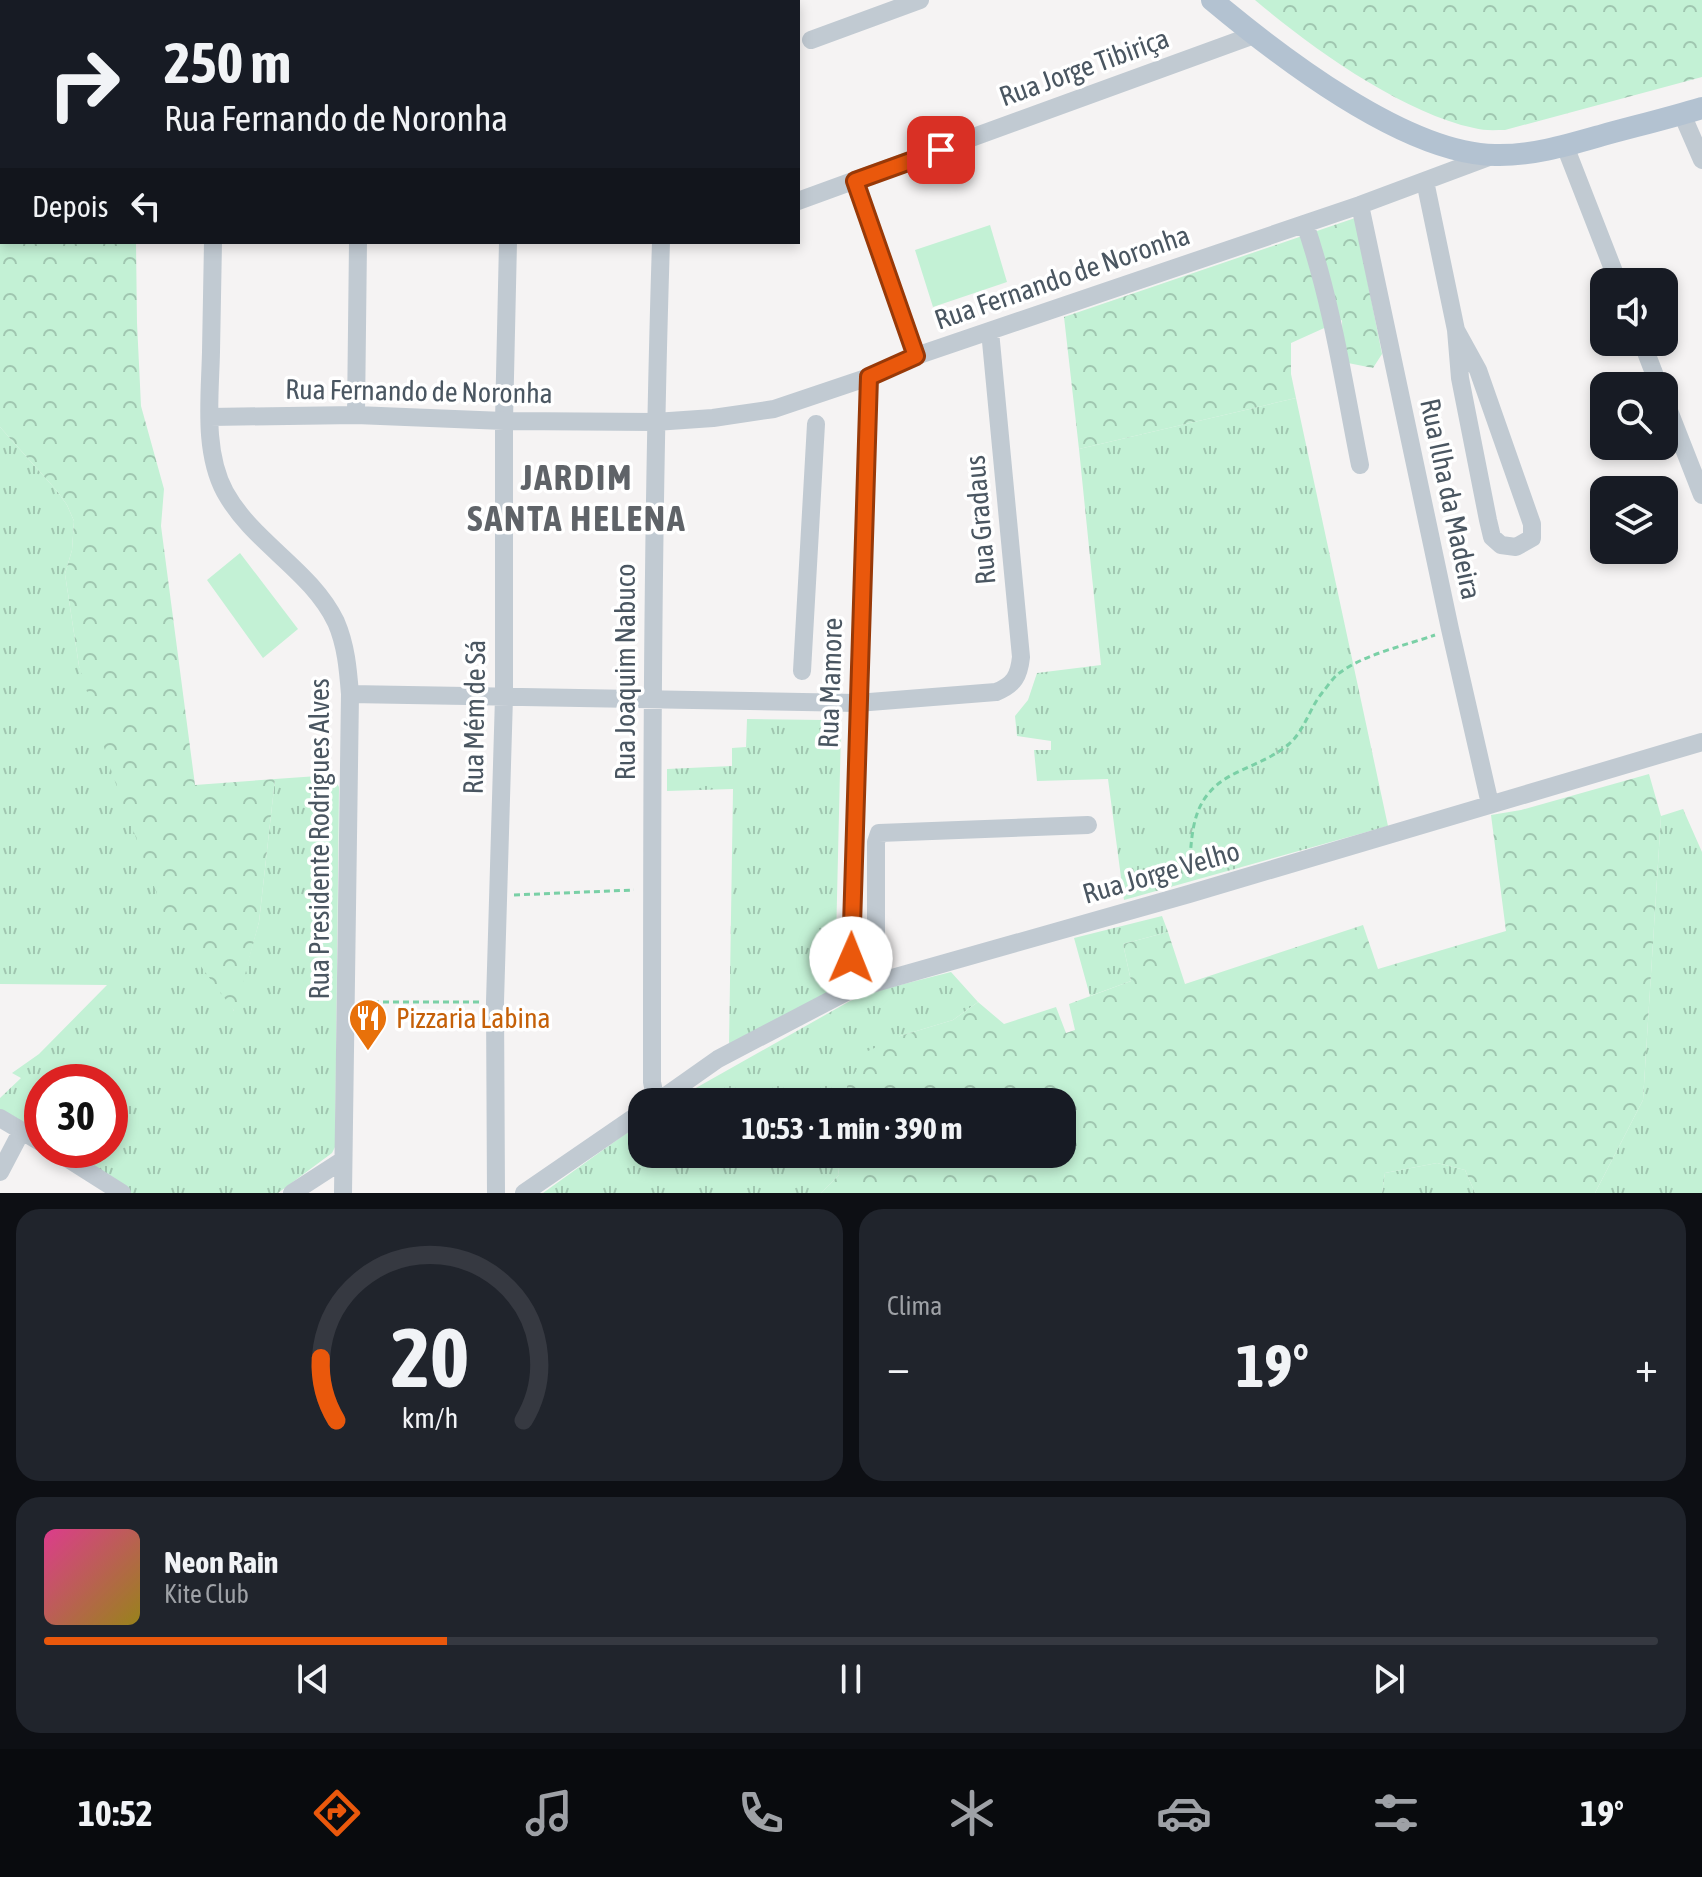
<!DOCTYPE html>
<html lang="pt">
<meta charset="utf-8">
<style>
body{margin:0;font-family:"Asap Condensed",sans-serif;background:#20242c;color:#f1f3f6;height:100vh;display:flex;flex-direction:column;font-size:30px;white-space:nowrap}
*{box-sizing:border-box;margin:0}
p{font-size:26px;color:#9ea1a6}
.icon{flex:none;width:44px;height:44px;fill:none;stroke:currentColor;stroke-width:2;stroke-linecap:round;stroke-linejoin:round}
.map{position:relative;height:1193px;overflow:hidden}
.details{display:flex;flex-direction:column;gap:16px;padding:16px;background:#0d0f14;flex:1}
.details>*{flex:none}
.top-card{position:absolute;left:0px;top:0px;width:800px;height:244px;box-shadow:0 4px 12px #0003;background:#171b24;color:#f1f3f6;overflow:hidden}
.tools{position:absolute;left:1590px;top:268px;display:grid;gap:16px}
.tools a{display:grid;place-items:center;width:88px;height:88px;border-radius:16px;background:#171b24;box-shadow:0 4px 12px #0003;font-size:40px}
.speed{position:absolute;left:24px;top:1064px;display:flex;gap:16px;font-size:40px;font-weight:700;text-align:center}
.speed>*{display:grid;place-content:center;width:104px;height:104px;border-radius:50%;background:#171b24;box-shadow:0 4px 12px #0003;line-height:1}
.speed .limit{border:12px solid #d22;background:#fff;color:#111}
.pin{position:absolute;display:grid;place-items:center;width:68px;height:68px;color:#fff;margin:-34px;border-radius:16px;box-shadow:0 4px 12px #0006}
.me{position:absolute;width:88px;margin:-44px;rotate:1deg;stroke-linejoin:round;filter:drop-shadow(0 0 6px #0008)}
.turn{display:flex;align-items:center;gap:28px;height:168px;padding:0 32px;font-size:36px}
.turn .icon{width:104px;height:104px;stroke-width:2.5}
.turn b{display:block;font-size:56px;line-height:68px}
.then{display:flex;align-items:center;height:76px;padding:0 32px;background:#0003;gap:16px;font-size:30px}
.big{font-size:60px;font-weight:700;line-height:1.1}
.details .card{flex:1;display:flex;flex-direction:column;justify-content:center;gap:12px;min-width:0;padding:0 28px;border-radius:24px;background:#20242c}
.details .dial{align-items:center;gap:0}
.dial svg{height:208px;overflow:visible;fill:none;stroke:#363941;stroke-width:7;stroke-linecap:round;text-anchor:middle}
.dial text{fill:#f1f3f6;stroke:none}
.song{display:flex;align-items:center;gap:24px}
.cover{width:96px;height:96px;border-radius:12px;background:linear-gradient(135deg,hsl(330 70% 55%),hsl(50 70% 35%))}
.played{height:8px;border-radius:4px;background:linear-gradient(90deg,#ea580c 25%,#363941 25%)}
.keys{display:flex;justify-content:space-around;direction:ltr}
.heat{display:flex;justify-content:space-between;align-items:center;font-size:44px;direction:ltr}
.details .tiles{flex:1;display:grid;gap:16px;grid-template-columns:1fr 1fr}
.card:last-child{grid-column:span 2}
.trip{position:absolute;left:628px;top:1088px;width:448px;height:80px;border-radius:24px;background:#171b24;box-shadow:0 4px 12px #0003;font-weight:700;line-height:80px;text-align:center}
.dock{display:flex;height:128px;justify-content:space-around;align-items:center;background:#090b0e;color:#9ea1a6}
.dock .icon{width:56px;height:56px}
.dock .on{color:#ea580c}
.dock b{font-size:36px;color:#f1f3f6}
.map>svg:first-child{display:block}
.grass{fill:url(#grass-tufts)}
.forest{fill:url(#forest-crowns)}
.pitch{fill:#c3f1d5}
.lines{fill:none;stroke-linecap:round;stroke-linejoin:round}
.path{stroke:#7ad0a6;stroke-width:3;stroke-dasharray:6 4;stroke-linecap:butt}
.minor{stroke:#c1cad2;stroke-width:18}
.major{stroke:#b3c2d1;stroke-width:22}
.route-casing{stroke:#983908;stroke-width:20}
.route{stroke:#ea580c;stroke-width:14}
.labels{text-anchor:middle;stroke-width:7;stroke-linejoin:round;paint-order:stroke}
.street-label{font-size:28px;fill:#4a5661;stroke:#fff}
.food-label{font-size:28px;fill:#c56008;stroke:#fff;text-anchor:start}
.district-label{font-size:36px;font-weight:bold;letter-spacing:2px;fill:#5f6368;stroke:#fff}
</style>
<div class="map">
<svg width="1702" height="1193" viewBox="0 0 1702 1193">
<defs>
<pattern id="grass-tufts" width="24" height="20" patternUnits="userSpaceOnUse" patternTransform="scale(2)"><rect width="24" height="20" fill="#c3f1d5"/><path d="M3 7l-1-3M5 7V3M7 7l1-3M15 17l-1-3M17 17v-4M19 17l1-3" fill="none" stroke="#a0c6b0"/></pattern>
<pattern id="forest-crowns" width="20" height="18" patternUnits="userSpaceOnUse" patternTransform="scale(2)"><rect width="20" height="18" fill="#c3f1d5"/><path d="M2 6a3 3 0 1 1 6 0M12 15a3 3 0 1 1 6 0" fill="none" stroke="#a0c6b0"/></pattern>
</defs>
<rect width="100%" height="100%" fill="#f5f3f3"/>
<!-- grass -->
<path class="grass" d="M1296,398L1388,826L1124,900L1108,779L1037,781L1034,750H1051V741L1017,736L1015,716L1028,700L1037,673L1101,665L1079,449Z
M0,427L57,491L67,505L74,521L72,550L65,574L79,666L234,1011L259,922L275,779L332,775L339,787L335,1147L332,1153L278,1193H123L54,1150H110V1082H42V1143L0,1118V1098L21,1078L12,1073L39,1054L107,985L0,984Z
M747,719L825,720L836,723L841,729L836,940L833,980L829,992L729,1045L733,789L667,791V769L732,766V748L746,747Z
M1683,809L1702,852V1193H1595L1643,1100L1661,816Z
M1162,916L1168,932L1123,944L1131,981L1090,996L1074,938Z
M951,972L978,1002L953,1020L900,1036L847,1086L848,1102H671L850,1001L884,989Z
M642,1122V1154H840L837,1160L839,1175L821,1193H543Z
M1437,1163L1465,1170L1475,1193H1382L1385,1173Z"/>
<!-- forest -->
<path class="forest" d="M1255,0H1702V77L1505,130C1495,130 1484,131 1474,128C1401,112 1312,48 1255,0Z
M0,30L2,242H136L137,323L141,406L164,489L161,526L195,785L275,779L259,922L235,1012L167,921L113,776L79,666L65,574L72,550L74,521L67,505L57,491L0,427Z
M1355,218L1382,354L1373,368L1343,362L1342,320L1291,343V374L1296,398L1079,449L1064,317Z
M1649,774L1661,816L1643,1100L1595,1193H1475L1465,1170L1437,1163L1385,1173L1382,1193H821L839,1175L837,1160L840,1154H1062V1102H848L847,1086L868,1051L900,1036L953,1020L978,1002L1004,1024L1056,1007L1066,1033L1075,1030L1069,1004L1131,981L1123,944L1168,932L1185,984L1363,925L1378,969L1506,931L1491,815L1521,810Z"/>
<!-- pitch -->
<path class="pitch" d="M990,225L1007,282L933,307L915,250Z
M240,553L298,629L263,658L207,580Z"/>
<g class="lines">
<!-- path -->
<path class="path" d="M1189,878C1192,829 1190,793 1240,771C1257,763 1275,756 1289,744C1305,730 1309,709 1322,693C1327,687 1332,679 1338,674C1364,654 1404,646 1435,635
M514,895L634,890
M363,1002H479"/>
<!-- minor -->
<path class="minor" d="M665,0L666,2
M218,2V0
M362,2V0
M516,2V0
M811,40L920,0
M1682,114L1702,160
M1565,146L1618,282
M855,181L916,356
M1425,181L1456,330L1460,378L1488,520L1492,537L1501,545L1516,547L1532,538V524L1478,370L1456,330
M798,201L1254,35
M1360,205L1450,629L1490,804
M1305,224C1332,302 1344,385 1360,465
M213,242C212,279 212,316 211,352C210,397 203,451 225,492C253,543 311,570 336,622C346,645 348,669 350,694L343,1193
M1642,342L1659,386
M1664,398L1702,495
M356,415L358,242
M210,417L356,415L504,421L655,422L713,418L774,409L869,377L916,356L1360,205L1494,155
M802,671L816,424
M350,694L857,703L996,692C1014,685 1019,676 1021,657L990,331
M876,982V842L879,833L1088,825
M850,990L869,377
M656,1102L652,1082C652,802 652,522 661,242
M657,1102L718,1059L850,990L1189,894L1702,742
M0,1118L42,1143
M54,1150L122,1193
M0,1172L21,1132
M292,1193L343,1160
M496,1193L495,1002L504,697V421L508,242
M524,1193L642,1112"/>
<!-- major -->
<path class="major" d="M1212,0C1279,56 1406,154 1495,155C1532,156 1568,145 1603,135C1636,126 1669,118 1702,108"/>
</g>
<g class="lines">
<!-- route casing -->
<g class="route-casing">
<path id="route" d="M851,958L869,377L916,356L855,181L941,150"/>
</g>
<!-- route -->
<use href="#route" class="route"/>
</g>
<!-- icons -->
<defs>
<g id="restaurant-pin" transform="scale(2)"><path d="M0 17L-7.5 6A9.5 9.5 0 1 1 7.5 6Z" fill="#e8710a" stroke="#fff"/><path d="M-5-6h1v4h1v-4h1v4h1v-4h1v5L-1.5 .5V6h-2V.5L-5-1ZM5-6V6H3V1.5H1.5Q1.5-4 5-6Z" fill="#fff"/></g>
</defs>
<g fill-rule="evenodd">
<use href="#restaurant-pin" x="368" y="1018"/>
</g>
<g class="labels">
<!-- street labels -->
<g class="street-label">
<text transform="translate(1084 67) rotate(-20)" y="10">Rua Jorge Tibiriça</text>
<text transform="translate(1062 277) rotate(-19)" y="10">Rua Fernando de Noronha</text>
<text transform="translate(419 391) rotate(1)" y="10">Rua Fernando de Noronha</text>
<text transform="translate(1451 499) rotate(78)" y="10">Rua Ilha da Madeira</text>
<text transform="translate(980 520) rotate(-95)" y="10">Rua Gradaus</text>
<text transform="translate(625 672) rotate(-90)" y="10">Rua Joaquim Nabuco</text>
<text transform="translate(830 683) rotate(-88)" y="10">Rua Mamore</text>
<text transform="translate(474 717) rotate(-89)" y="10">Rua Mém de Sá</text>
<text transform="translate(319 839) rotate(-90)" y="10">Rua Presidente Rodrigues Alves</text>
<text transform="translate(1161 872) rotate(-16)" y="10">Rua Jorge Velho</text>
</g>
<!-- food labels -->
<g class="food-label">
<text x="396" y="1028">Pizzaria Labina</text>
</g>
<!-- district labels -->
<g class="district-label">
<text x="577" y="490">JARDIM<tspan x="577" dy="41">SANTA HELENA</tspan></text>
</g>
</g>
</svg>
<div class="tools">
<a><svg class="icon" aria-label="sound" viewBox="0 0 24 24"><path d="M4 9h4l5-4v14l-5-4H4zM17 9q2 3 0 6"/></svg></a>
<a><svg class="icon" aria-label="search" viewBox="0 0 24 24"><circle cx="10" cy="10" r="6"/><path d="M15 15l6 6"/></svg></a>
<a><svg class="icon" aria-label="layers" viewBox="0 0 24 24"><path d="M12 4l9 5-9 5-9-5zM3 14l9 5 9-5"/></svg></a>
</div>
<div class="speed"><div class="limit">30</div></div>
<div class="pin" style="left:941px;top:150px;background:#d93025"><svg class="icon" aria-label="arrive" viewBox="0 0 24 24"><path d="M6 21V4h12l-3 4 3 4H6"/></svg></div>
<svg class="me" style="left:851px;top:958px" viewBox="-20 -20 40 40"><circle r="19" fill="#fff"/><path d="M0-13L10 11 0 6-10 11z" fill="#ea580c"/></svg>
<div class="trip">10:53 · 1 min · 390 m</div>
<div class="top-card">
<div class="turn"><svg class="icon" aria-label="right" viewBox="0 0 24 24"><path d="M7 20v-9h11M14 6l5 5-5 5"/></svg><div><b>250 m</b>Rua Fernando de Noronha</div></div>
<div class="then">Depois<svg class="icon" aria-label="left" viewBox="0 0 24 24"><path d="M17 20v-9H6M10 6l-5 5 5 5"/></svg></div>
</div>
</div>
<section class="details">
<div class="tiles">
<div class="card dial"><svg viewBox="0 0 100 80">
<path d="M14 69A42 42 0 1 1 86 69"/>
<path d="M14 69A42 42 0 0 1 8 45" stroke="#ea580c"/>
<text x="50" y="56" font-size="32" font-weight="700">20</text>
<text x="50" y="72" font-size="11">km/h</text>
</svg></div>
<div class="card"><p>Clima</p>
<div class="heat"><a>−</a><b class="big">19°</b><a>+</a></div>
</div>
<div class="card">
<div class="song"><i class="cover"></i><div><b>Neon Rain</b><p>Kite Club</p></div></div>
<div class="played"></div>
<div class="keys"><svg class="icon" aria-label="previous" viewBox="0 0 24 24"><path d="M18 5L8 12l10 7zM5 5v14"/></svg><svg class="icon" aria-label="pause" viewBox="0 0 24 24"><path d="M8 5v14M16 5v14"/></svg><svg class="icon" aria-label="next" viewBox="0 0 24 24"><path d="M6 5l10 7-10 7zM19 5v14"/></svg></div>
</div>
</div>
</section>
<nav class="dock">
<b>10:52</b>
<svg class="icon on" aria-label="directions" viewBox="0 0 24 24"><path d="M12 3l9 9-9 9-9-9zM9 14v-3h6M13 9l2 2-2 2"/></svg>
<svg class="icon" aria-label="music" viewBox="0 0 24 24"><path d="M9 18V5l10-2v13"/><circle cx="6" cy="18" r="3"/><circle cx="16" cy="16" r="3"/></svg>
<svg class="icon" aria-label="phone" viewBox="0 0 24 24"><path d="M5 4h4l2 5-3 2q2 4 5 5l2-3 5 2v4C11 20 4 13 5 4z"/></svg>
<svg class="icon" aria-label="climate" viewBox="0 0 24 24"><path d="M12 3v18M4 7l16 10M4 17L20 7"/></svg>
<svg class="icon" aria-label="car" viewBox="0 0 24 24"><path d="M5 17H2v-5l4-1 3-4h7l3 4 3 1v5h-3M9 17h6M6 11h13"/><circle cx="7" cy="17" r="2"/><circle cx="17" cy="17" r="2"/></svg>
<svg class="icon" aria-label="filters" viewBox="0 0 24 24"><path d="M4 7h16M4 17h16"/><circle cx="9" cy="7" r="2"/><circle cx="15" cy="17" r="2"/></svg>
<b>19°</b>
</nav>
